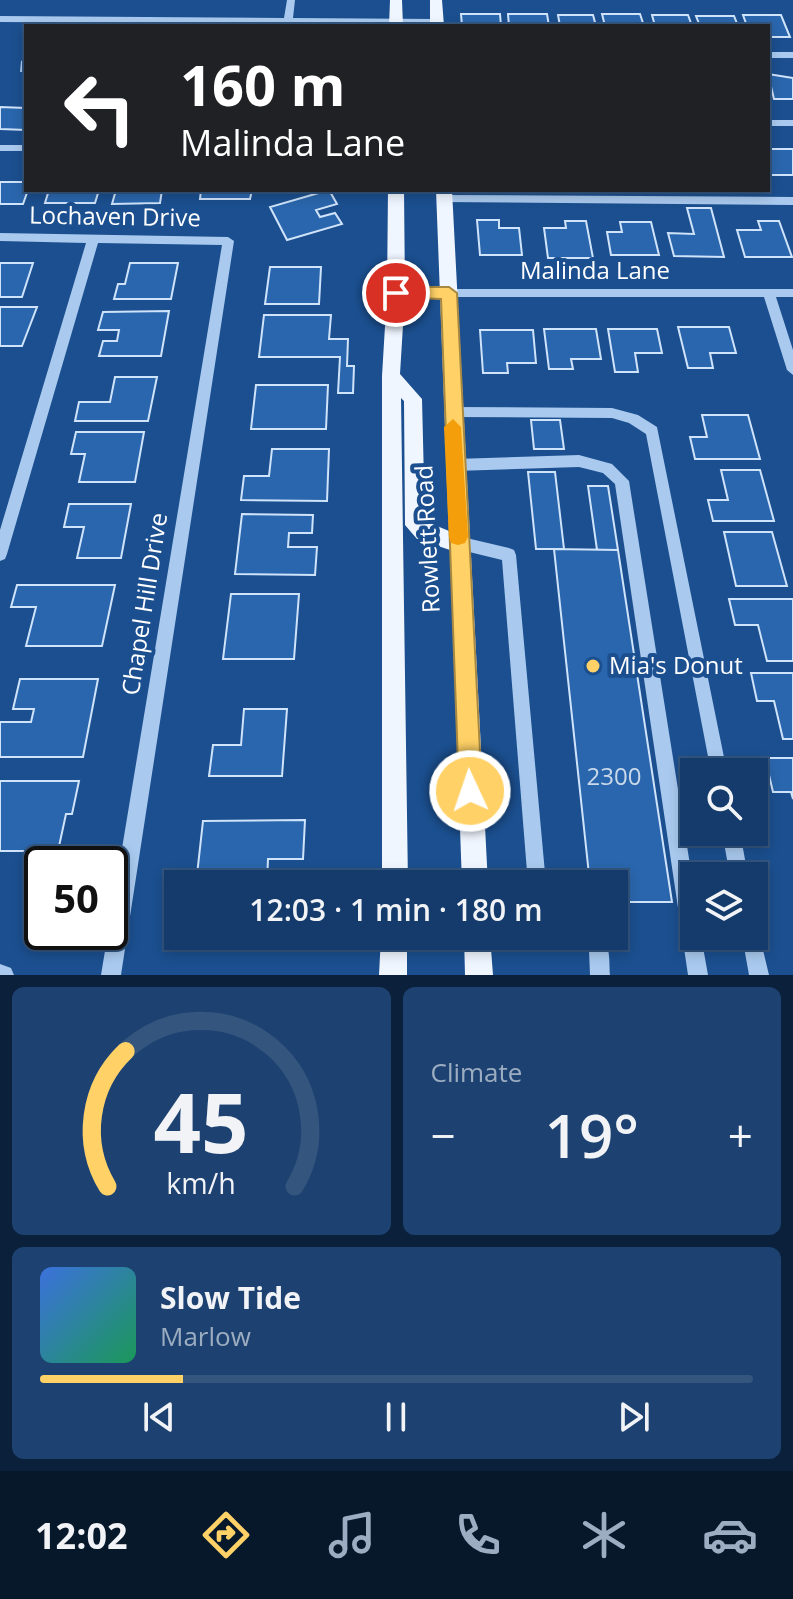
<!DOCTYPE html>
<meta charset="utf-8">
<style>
body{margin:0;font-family:"Open Sans",sans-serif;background:#1d4271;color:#f1f3f6;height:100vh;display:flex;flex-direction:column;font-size:30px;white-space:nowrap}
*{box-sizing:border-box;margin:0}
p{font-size:26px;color:#9dadc1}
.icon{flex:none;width:44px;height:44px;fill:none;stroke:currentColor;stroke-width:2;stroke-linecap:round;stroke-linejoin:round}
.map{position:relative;height:975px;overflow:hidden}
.panel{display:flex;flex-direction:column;gap:12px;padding:12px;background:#0b203b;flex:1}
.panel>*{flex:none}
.top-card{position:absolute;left:24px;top:24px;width:746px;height:168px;border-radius:0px;box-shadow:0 4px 12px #0003,0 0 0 2px #33557e;background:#202124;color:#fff;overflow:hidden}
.tools{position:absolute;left:680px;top:758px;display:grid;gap:16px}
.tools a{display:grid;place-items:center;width:88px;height:88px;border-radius:0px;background:#143b6b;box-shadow:0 4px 12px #0003,0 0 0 2px #33557e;font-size:40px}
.speed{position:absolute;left:24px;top:846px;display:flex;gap:16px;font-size:40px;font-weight:700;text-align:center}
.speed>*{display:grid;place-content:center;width:104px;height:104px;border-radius:50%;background:#143b6b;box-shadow:0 4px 12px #0003,0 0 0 2px #33557e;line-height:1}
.speed .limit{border:4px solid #111;border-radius:12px;background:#fff;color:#111}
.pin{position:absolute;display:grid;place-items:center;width:68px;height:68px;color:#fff;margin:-34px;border:4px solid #fff;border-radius:50%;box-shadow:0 2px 8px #0007}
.me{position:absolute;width:88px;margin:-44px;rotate:357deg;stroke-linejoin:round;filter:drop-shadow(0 0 6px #0008)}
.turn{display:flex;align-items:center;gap:28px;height:168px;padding:0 24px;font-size:36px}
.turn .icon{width:104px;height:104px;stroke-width:2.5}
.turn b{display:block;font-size:56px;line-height:68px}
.big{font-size:60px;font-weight:600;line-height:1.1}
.panel .tile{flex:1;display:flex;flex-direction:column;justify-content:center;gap:12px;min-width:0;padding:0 28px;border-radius:12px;background:#1d4271}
.panel .dial{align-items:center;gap:0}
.dial svg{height:208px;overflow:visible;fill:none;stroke:#33557e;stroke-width:7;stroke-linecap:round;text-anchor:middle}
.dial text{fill:#f1f3f6;stroke:none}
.song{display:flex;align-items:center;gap:24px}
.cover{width:96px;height:96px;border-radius:12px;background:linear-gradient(135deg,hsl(220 70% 55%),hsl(150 70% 35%))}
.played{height:8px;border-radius:4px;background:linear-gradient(90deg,#ffd166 20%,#33557e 20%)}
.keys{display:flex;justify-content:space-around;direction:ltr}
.heat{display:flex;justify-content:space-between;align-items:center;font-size:44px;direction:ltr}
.panel .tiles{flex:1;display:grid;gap:12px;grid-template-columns:1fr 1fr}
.tile:last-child{grid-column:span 2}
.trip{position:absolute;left:164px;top:870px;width:464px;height:80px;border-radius:0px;background:#143b6b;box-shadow:0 4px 12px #0003,0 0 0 2px #33557e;font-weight:600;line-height:80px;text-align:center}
.menu{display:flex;height:128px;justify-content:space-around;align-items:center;background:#08182b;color:#9dadc1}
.menu .icon{width:56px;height:56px}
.menu .current{color:#ffd166}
.menu b{font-size:36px;color:#f1f3f6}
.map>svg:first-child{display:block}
.building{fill:#2a66ad;stroke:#cfe3fa;stroke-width:2}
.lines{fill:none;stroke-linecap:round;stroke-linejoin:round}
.minor{fill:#a9c9ee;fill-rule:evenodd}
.major{fill:#f0f6ff;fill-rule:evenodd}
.route{fill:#ffd166;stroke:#a68842;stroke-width:2}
.slow{fill:#f59e0b}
.poi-dot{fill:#ffd166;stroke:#1b4f8f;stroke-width:3}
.labels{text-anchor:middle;stroke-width:8;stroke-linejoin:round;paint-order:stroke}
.street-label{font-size:24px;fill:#fff;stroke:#1b4f8f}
.poi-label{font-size:24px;fill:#fff;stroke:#1b4f8f;text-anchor:start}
.near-number-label{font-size:24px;fill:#cad9ea}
</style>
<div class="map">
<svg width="793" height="975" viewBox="0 0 793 975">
<rect width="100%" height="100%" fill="#1b4f8f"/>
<!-- building -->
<path class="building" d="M461,14H500L501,26H462Z
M508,14H547L549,26H509Z
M602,14H640L644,26H605Z
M558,15H593L596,26H560Z
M652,15H688L692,26H655Z
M743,15H781L790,37H772L768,33V26H747Z
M696,16H734L738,26H700Z
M768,74L793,78V99H774Z
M0,107L26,108V130L0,129Z
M768,149H793V175H771Z
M0,182H26L28,190L23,204H0Z
M49,190H99L95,203H45Z
M116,190H162L160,203L112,204Z
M201,190H252L250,199H200Z
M329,190L337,204L316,210L320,217L335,213L342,224L287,240L270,207Z
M687,208H711L724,257L674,256L668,233L694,234Z
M477,220H499V228H519L522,255H480Z
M565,221H586L593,258H548L544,228H566Z
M758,221H779L792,257H745L737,230H761Z
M620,222H651L659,255H611L607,232H622Z
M0,263H33L22,297H0Z
M130,263H178L171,299H114L118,284H125Z
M270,267H321L319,304H265Z
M0,307H37L22,346H0Z
M169,311L161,356H99L103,341H117L119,330H98L103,312Z
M264,315H331L329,339H348L347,366H354L353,393H338L340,357H259Z
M678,327H729L736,353H710L713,368H688Z
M544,329H596L601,359H571L573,369H549Z
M608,329H657L662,353H635L638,372H615Z
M480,330H533L536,363H507L508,373H483Z
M115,377H157L148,421H75L79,402H110Z
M256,385H328L326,429H251Z
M702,415H748L760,459H695L690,437H707Z
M531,420H560L564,449H534Z
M76,432H144L135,482H79L85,454H71Z
M272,449H329L327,501L241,500L244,476H269Z
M721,470H760L774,521H713L708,500H728Z
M528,472H555L564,549H536Z
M588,486H608L618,550H597Z
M69,504H131L121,558H77L84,527H64Z
M242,514L313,515L312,533H289L288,547H317L315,575L235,574Z
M724,532H772L787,586H736Z
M554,549L618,550L672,902H614V884H590Z
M17,585H115L102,646H26L36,607H11Z
M231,594H299L294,659H223Z
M729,599H793V661H767L758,625H735Z
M751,673H793V739H783L774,701H757Z
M20,679H98L83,757H0V722H31L34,709H13Z
M244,709H287L282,776H209L213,745H241Z
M765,758H793V799L791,792H773Z
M0,781H79L72,814H66L58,851H0Z
M305,820L303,859H268L267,884H196L203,821Z"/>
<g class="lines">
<!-- minor -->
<path class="minor" d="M287,0H295L293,18L437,19L442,22L437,25L292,24L288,26L284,24L0,22V16L284,18Z
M768,52H793V58H768Z
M26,58V72H20L21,61Z
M768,120H793V126H768Z
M0,145H26V151H0Z
M445,195L793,197V205L441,202L439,199Z
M0,233L228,237L234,241L121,975H101L222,245L98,243L7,554L5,559L0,561V530L86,243L0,241Z
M396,289H793V297H776L793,350V375L787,370L764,297H396L390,293Z
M452,407L612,408L638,415L657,427L727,772H711L646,434L629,423L612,418L452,417L445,412Z
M579,455L612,464L629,481L694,890V936H701L708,975H688L615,484L603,473L579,467L455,471L450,469L448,465L450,461L455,459Z
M458,536L509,548L514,550L516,555L546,884H528L502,560L453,548L451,543L453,538Z
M722,832H740L748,876H730Z
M754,928L758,929L769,975H749L742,936H754Z
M577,936H601C611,946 609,962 610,975H590L589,950L579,943Z
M0,964L11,968L14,975H0Z"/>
<!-- major -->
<path class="major" d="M390,0H402L403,26H389Z
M430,0H442L444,26H430Z
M388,190H404L405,293L400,374L422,399L425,521L449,531L436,190H452L488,884H462L450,550L417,539L405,525L404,401L401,398L408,884H382V376L387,293Z
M381,936H407V975H379Z
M464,936H490L493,975H465Z"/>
</g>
<!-- route -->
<path class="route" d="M396,287H449L457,293L482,791L478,799L470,802L463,799L459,791L441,299L391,297V289Z"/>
<!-- slow -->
<path class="slow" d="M453,419L461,427L468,537L465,543L458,545L451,543L449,537L444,427Z"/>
<!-- markers -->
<circle class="poi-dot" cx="593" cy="666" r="8"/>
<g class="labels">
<!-- street labels -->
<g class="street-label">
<text transform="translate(115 217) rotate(1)" y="8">Lochaven Drive</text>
<text x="595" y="279">Malinda Lane</text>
<text transform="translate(428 539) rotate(-93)" y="8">Rowlett Road</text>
<text transform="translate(145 604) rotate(-81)" y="8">Chapel Hill Drive</text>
</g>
<!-- poi labels -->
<g class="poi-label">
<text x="609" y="674">Mia's Donut</text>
</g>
<!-- near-number labels -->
<g class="near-number-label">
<text x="614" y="785">2300</text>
</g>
</g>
</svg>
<div class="tools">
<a><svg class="icon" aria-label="search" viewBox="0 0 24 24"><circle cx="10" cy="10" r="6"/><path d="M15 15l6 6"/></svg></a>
<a><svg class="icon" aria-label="layers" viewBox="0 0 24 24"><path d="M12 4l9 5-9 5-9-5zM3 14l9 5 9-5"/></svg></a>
</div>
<div class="speed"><div class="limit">50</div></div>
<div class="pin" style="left:396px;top:293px;background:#d93025"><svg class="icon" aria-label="arrive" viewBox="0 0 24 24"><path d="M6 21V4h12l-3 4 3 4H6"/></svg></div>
<svg class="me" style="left:470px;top:791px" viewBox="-20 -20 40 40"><circle r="17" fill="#ffd166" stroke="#fff" stroke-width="3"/><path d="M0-11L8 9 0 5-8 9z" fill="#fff"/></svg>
<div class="trip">12:03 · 1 min · 180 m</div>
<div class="top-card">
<div class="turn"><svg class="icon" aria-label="left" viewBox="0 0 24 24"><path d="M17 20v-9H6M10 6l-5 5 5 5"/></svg><div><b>160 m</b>Malinda Lane</div></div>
</div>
</div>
<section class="panel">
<div class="tiles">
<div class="tile dial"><svg viewBox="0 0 100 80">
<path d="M14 69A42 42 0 1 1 86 69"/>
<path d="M14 69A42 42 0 0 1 21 17" stroke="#ffd166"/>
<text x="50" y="56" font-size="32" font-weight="700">45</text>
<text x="50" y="72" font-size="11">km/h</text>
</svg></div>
<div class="tile"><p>Climate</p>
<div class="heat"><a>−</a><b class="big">19°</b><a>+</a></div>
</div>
<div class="tile">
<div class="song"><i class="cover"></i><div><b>Slow Tide</b><p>Marlow</p></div></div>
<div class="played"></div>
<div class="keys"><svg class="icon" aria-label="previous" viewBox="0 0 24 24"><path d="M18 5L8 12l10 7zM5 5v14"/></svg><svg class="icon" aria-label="pause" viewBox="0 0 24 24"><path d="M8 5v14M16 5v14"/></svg><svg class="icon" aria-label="next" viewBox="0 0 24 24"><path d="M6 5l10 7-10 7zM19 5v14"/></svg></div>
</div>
</div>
</section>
<nav class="menu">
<b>12:02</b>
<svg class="icon current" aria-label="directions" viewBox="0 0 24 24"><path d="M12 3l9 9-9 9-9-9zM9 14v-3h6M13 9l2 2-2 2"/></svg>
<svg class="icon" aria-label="music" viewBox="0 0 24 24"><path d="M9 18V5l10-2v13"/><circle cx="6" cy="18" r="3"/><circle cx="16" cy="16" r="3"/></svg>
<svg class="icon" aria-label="phone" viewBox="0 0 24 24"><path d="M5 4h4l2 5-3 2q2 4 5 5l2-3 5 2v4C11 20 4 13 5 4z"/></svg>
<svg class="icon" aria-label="climate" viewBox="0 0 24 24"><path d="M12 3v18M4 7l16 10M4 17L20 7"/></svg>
<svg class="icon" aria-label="car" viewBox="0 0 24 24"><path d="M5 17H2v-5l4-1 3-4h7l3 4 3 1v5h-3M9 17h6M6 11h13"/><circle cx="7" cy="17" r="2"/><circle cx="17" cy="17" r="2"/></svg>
</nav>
